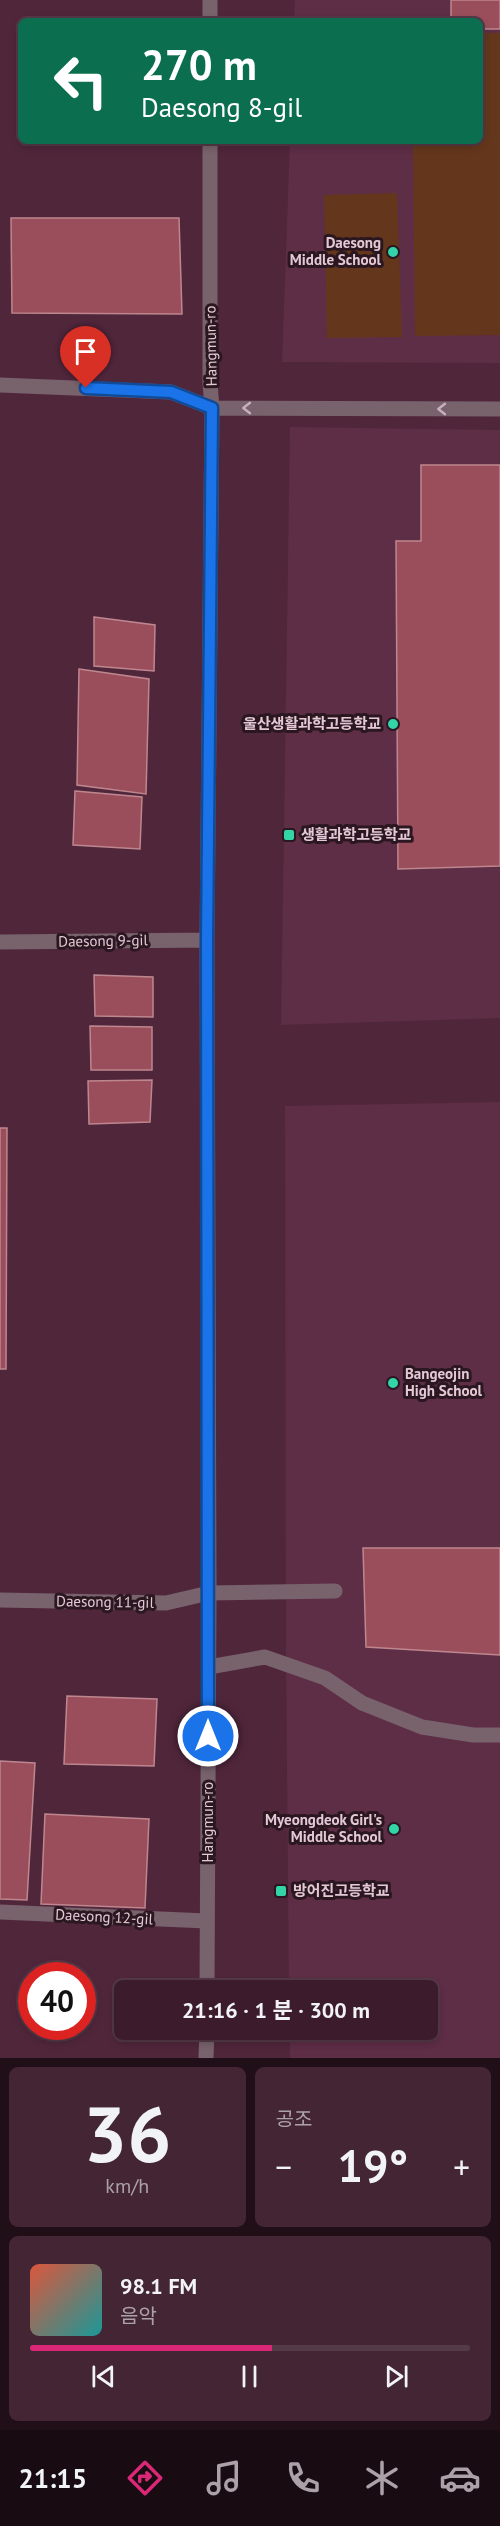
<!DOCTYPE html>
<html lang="ko">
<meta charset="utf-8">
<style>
body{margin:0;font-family:"PT Sans","Noto Sans KR",sans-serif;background:#432534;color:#f1f3f6;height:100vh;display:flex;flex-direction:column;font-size:22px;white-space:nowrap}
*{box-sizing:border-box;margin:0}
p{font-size:20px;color:#aca1a9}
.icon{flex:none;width:33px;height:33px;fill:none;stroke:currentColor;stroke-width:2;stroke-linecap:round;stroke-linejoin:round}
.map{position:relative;height:2058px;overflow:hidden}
.panel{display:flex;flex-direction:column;gap:9px;padding:9px;background:#210f18;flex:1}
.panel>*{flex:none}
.guide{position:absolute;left:18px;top:18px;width:465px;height:126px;border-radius:9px;box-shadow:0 3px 9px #0003,0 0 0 2px #553a48;background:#0b6e4f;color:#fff;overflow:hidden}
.speed{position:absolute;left:18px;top:1962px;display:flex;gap:12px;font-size:30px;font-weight:700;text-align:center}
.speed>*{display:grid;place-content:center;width:78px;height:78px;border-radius:50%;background:#3c1c2c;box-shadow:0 3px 9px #0003,0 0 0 2px #553a48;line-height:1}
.speed .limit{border:9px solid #d22;background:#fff;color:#111}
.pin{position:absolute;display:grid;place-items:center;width:51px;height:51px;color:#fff;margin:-62px -26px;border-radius:50% 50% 50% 0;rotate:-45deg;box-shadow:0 0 6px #0007}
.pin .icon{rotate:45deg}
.me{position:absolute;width:66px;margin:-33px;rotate:0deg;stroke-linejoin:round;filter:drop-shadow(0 0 4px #0008)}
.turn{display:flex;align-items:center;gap:21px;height:126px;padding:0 24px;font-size:27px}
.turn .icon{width:78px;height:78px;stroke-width:2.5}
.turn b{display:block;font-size:42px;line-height:51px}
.big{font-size:45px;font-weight:700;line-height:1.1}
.panel .widget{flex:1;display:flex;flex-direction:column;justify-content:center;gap:9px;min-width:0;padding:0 21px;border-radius:9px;background:#432534}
.panel .dial{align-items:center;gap:0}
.dial b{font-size:78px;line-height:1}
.song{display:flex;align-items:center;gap:18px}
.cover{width:72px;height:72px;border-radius:9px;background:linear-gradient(135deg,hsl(10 70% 55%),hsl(180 70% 35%))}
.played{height:6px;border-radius:3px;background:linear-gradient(90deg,#db2777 55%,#553a48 55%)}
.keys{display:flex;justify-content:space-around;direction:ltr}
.heat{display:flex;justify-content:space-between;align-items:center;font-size:33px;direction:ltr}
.panel .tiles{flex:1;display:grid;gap:9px;grid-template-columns:1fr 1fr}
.widget:last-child{grid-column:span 2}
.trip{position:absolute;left:114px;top:1980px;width:324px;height:60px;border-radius:9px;background:#3c1c2c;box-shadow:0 3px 9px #0003,0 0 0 2px #553a48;font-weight:700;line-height:60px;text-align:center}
.tab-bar{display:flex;height:96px;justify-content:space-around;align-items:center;background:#180b12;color:#aca1a9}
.tab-bar .icon{width:42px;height:42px}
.tab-bar .selected{color:#db2777}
.tab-bar b{font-size:27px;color:#f1f3f6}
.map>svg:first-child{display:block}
.built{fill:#5e2d46}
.green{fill:#64371c}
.building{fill:#9a4d5b;stroke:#be878f;stroke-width:1.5}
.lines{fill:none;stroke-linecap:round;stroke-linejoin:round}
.minor{stroke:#78626c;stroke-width:15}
.oneway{stroke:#c9afbb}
.route-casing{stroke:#114b97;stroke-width:15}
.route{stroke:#1a73e8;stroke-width:10}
.poi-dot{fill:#33d4a8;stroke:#2a1720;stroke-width:2}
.labels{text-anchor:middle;stroke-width:6;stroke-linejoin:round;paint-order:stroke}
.poi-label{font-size:15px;font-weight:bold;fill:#e4c9d5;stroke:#2a1720;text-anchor:end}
.street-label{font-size:15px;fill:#e4c9d5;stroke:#2a1720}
</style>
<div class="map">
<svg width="500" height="2058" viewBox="0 0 500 2058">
<rect width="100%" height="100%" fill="#50263b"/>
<!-- built -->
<path class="built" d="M295,0H500V363L282,362L290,141H480V21H294Z
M290,427L500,430V1018L281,1025Z
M500,1102V2058H290V2030H428V1990H289L286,1661L285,1106Z"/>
<!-- green -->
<path class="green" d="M480,33H500V335L415,336L413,141H480Z
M397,193L402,337L327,338L324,195Z"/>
<!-- building -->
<path class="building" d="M451,0H500V29H480V21H451Z
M11,218H179L182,314L12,313Z
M421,465H500V866L398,869L396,541H421Z
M94,617L155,625L154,671L94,666Z
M79,669L149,679L146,794L77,785Z
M75,791L142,797L140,849L73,845Z
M94,975L153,977V1017L95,1016Z
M90,1026L152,1027V1070H91Z
M152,1080L150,1122L89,1124L88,1081Z
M0,1128H7L6,1369H0Z
M363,1548H500V1655L366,1647Z
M67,1696L157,1699L154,1766L64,1764Z
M0,1761L35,1763L27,1900L0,1899Z
M45,1814L149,1819L145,1908L41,1904Z"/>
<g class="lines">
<!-- minor -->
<path class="minor" d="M210,21V0
M0,385L171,392L212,408L500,409
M0,942L207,940
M0,1600L166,1603L209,1593L335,1591
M209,1667L265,1657L325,1678L362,1703L422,1727L473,1735H500
M0,1912L207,1921
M207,1990L209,1593L207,940L212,408L210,383V141
M206,2058L207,2030"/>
</g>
<!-- one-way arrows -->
<defs><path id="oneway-chevron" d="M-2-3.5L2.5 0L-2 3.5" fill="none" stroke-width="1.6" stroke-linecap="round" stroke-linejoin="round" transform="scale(1.5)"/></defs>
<g class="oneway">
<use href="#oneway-chevron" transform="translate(247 408) rotate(-180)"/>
<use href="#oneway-chevron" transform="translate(442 409) rotate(-180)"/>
</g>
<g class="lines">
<!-- route casing -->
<g class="route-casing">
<path id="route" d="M86,388L171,392L212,408L207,940L208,1736"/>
</g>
<!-- route -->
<use href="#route" class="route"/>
</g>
<!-- markers -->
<g class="poi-dot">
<circle cx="393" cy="252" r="6"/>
<circle cx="393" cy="724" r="6"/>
<rect x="283" y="829" width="12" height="12" rx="3"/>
<circle cx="393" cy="1383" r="6"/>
<circle cx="394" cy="1829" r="6"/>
<rect x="275" y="1885" width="12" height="12" rx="3"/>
</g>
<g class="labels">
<!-- poi labels -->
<g class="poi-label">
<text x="381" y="248">Daesong<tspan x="381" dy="17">Middle School</tspan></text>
<text x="381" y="729">울산생활과학고등학교</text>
<text x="301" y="840" text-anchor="start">생활과학고등학교</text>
<text x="405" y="1379" text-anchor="start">Bangeojin<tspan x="405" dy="17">High School</tspan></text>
<text x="382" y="1825">Myeongdeok Girl's<tspan x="382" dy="17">Middle School</tspan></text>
<text x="293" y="1896" text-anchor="start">방어진고등학교</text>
</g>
<!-- street labels -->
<g class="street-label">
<text transform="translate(211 346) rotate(-91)" y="5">Hangmun-ro</text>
<text transform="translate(103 941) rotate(-1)" y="5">Daesong 9-gil</text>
<text transform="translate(105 1602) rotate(1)" y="5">Daesong 11-gil</text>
<text transform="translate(208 1822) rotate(-90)" y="5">Hangmun-ro</text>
<text transform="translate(104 1917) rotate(3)" y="5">Daesong 12-gil</text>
</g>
</g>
</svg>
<div class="speed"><div class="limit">40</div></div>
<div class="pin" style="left:86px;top:388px;background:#d93025"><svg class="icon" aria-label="arrive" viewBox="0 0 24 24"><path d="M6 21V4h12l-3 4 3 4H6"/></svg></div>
<svg class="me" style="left:208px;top:1736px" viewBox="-20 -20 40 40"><circle r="17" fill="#1a73e8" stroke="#fff" stroke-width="3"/><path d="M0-11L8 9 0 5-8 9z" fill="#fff"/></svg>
<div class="trip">21:16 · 1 분 · 300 m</div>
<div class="guide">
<div class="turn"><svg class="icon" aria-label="left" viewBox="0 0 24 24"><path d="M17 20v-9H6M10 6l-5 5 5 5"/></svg><div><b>270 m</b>Daesong 8-gil</div></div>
</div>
</div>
<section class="panel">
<div class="tiles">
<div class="widget dial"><b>36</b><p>km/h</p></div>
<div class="widget"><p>공조</p>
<div class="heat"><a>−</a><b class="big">19°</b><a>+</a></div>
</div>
<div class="widget">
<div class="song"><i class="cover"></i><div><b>98.1 FM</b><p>음악</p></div></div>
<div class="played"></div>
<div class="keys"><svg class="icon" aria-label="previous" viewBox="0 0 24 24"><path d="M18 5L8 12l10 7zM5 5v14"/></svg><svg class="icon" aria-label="pause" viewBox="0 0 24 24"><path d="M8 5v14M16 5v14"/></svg><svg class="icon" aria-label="next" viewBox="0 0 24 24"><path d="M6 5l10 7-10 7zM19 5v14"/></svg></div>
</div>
</div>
</section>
<nav class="tab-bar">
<b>21:15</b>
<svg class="icon selected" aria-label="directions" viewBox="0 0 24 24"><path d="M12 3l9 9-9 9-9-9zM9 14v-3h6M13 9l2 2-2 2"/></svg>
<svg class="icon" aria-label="music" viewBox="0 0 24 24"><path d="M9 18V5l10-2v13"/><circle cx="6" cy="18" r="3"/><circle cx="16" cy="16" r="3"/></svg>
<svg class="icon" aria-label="phone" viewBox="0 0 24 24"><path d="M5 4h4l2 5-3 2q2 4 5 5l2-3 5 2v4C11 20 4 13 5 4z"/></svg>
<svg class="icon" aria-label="climate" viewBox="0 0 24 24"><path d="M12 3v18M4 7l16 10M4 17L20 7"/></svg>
<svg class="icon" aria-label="car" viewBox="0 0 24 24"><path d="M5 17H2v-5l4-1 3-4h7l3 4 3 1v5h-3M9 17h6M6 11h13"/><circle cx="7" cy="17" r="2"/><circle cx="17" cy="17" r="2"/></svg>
</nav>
